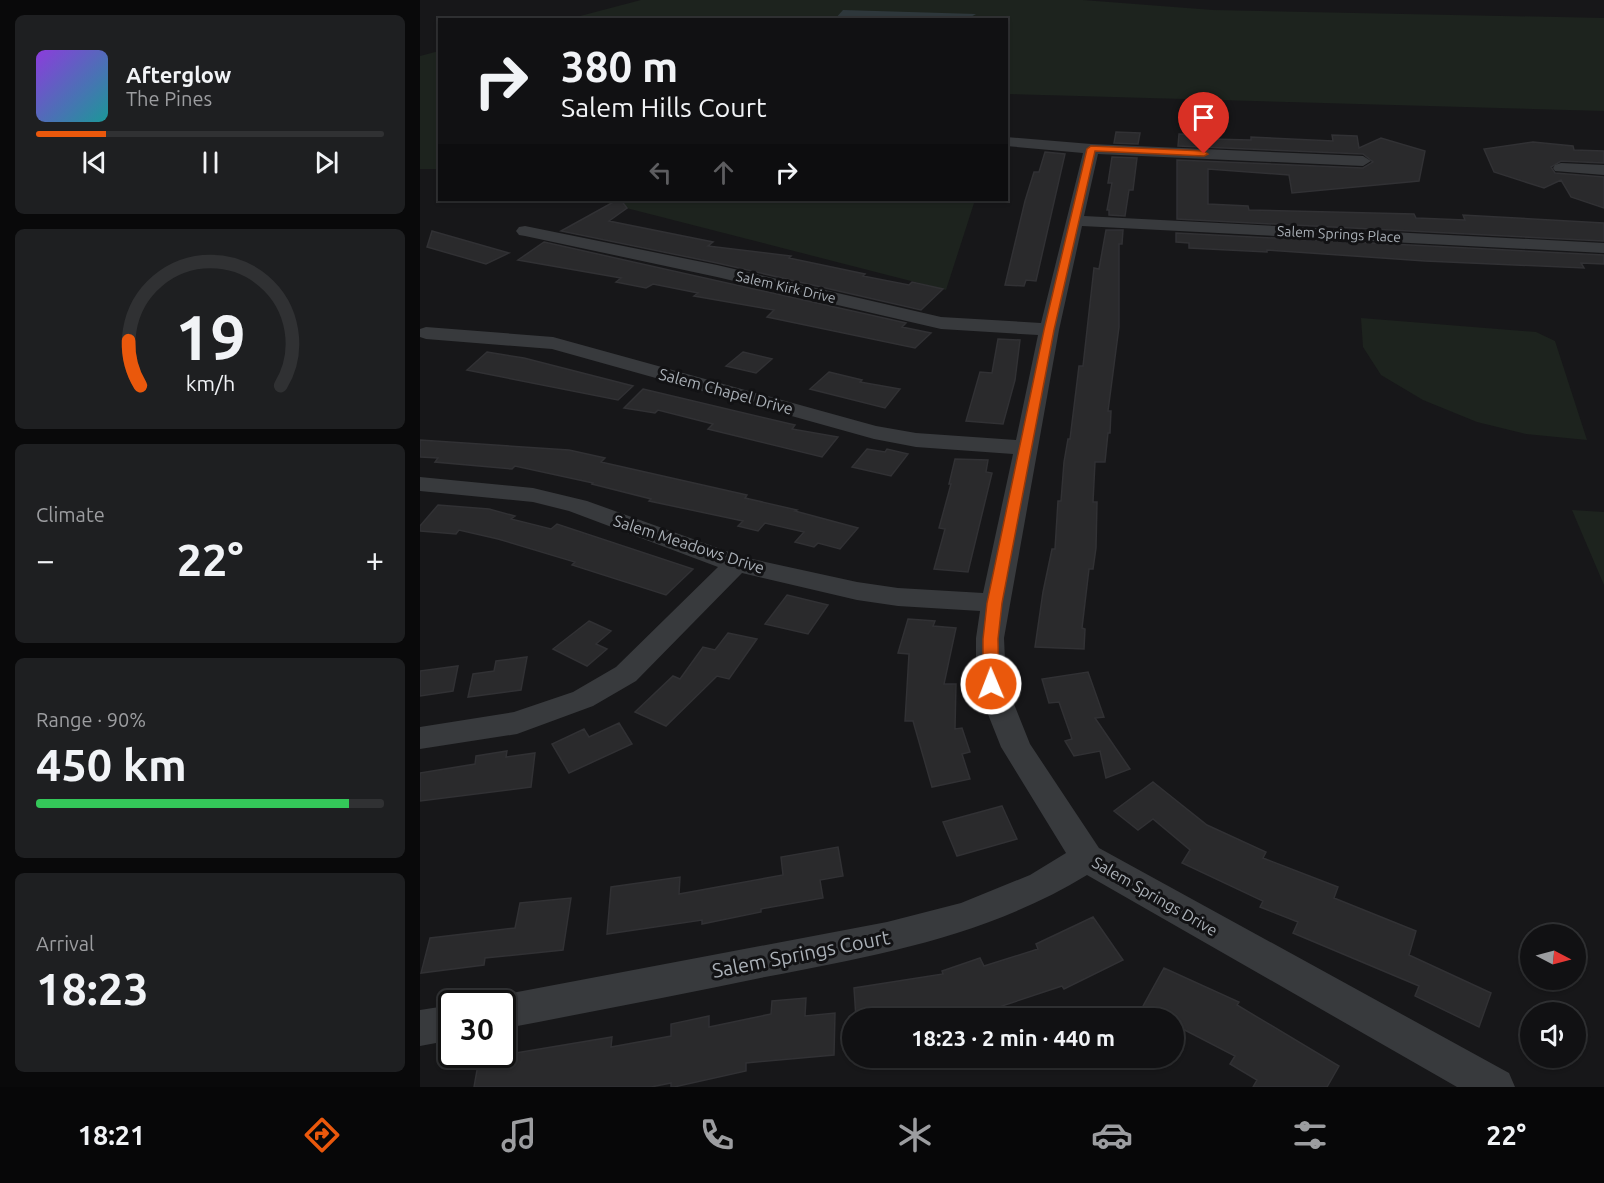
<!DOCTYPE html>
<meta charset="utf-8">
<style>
body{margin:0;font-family:Ubuntu,sans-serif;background:#1e1f21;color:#f1f3f6;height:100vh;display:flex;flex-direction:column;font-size:22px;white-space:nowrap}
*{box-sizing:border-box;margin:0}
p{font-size:20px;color:#9c9da0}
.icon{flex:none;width:33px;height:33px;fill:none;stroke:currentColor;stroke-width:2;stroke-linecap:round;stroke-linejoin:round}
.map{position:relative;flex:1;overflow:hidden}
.details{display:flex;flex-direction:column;gap:15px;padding:15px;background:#09090a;width:420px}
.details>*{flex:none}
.guide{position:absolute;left:18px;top:18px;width:570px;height:183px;border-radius:0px;box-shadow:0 2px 4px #0004,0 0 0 2px #303133;background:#111113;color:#f1f3f6;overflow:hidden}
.needle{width:39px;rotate:96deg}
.controls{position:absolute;left:1100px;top:924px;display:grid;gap:12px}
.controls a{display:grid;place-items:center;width:66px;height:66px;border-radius:50%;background:#111113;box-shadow:0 2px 4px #0004,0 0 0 2px #303133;font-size:30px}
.speed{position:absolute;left:18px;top:990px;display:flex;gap:12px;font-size:30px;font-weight:700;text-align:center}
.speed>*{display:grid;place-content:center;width:78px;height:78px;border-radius:50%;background:#111113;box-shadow:0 2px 4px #0004,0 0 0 2px #303133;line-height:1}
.speed .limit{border:3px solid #111;border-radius:9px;background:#fff;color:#111}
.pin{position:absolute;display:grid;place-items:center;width:51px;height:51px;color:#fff;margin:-62px -26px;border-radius:50% 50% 50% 0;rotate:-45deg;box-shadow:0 0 6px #0007}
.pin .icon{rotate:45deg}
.me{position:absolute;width:66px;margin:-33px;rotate:359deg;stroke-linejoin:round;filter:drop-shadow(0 0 4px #0008)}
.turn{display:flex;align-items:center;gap:21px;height:126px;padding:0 24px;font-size:27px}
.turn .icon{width:78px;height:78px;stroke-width:2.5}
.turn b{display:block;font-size:42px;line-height:51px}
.lanes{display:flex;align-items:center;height:57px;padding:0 24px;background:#0003;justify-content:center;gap:30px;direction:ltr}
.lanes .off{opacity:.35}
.big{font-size:45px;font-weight:700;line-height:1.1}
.details .widget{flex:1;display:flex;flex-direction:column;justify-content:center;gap:9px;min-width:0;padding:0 21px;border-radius:9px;background:#1e1f21}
.details .dial{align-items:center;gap:0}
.dial svg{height:156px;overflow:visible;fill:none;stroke:#303133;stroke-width:7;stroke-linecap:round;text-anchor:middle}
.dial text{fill:#f1f3f6;stroke:none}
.song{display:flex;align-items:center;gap:18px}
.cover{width:72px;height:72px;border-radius:9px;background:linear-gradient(135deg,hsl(270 70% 55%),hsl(180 70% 35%))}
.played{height:6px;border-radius:3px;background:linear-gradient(90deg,#ea580c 20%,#303133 20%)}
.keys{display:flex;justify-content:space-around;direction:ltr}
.heat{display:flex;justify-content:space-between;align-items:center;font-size:33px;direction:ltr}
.charge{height:9px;border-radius:4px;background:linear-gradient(90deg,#34c759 90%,#303133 0)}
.trip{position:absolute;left:422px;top:1008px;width:342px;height:60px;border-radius:30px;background:#111113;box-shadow:0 2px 4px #0004,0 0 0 2px #303133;font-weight:700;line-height:60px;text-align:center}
.menu{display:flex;height:96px;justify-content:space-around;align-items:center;background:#070708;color:#9c9da0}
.menu .icon{width:42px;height:42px}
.menu .selected{color:#ea580c}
.menu b{font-size:27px;color:#f1f3f6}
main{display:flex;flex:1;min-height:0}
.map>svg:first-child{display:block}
.green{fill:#1d231e}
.water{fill:#2e373b}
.building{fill:#2a2a2c;stroke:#313134;stroke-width:1.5}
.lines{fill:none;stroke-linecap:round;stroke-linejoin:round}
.minor{fill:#383a3d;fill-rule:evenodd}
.route{fill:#ea580c;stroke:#983908;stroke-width:1.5}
.labels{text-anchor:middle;stroke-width:6;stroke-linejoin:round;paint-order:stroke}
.far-street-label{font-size:14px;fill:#aab0b7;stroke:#121214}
.street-label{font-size:16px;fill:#aab0b7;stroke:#121214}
.near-street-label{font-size:20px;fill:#aab0b7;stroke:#121214}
</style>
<main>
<section class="details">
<div class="widget">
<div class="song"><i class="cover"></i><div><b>Afterglow</b><p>The Pines</p></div></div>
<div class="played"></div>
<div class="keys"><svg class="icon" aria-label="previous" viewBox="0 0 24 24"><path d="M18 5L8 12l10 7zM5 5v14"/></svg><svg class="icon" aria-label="pause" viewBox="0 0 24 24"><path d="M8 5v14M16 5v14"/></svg><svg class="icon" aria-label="next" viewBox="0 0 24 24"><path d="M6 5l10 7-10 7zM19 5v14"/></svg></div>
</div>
<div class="widget dial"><svg viewBox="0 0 100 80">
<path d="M14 69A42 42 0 1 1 86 69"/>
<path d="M14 69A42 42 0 0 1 8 46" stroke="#ea580c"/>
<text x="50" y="56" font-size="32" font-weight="700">19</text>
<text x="50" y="72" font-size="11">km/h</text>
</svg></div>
<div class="widget"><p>Climate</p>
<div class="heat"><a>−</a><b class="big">22°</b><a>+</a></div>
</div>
<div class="widget"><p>Range · 90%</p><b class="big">450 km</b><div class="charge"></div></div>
<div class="widget"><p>Arrival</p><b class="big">18:23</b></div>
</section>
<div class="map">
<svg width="1184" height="1087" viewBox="0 0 1184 1087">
<rect width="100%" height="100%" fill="#171719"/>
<!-- green -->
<path class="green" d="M221,0H663L793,10L1184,18V111L587,94L586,20H145Z
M19,51V169H0V56Z
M175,200H555L526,290Z
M941,318L1116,332L1135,341L1167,440L1106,434L1057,422L1003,400L961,375L943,347Z
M1152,510L1184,512V585Z"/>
<!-- water -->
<path class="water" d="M423,10L556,14L549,18L537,20L415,19Z"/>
<!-- building -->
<path class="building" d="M696,132L720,133L718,144L694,143Z
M759,134L789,135L790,139L831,140V137L913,141L912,135L937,136L939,148L961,138L1005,151L999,181L872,193L869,175L788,169V204L828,206L829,210L994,214L996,218L1045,220L1043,215L1184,223V241L757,219V160L943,168L953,162L943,154L758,146Z
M1113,142L1153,146L1154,150L1184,151V163L1141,161L1131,167L1135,173L1184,177V208L1151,197L1141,180L1124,188L1074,172L1064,149Z
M625,152L645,154L616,281L606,280L604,286L585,285L605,201L614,172H619Z
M692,157L717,158L713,190H709L705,216L689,215V210H687L692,183H688Z
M197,200H201L207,208L189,221L293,242L288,246L371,256L369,258L445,274L443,276L489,285L492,282L523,289L501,310L297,263L141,231Z
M686,230H703L702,244H699V327L688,411H691L690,433H688L685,462H675L673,502H677L676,548L673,569H669L662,628L665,629L664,649L615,647L623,592L632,549H635L638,501H641L644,462L648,439H650L659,366H663L674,268L679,269Z
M12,231L89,253L66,264L7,247Z
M756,233L1184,255V264L1161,263L1164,268L1005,261L847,250V252L769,248V243L756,242Z
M124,242L486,323L482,327L511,333L495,348L347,317L354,310L274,296L278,293L233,284L226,288L196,282L201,278L98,260Z
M578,339L600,340L595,380L583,424L546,421L560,372L572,373Z
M67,352L104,358L213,386L198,400L47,370Z
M323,352L352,359L336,373L306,366Z
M409,372L442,380L440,382L480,389L465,408L390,389Z
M223,389L375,425L372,429L418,437L402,457L288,429L293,424L238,410L235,413L204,408Z
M0,440L149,450L185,458L181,462L327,495L325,498L377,510L375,511L438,528L420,549L398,543L394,547L375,542L384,532L345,523L338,531L318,526L323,521L229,501L231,499L172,484L173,483L95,466L92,469L15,462L18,458L0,457Z
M447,449L465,452L467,449L488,454L471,476L432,467Z
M535,459L568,460L566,472L572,473L548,572L514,569L525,529L519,528L531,484H529Z
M18,505L69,509L95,516L91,519L131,529L137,524L273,569L246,595L152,565L155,562L78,539L39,530L36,534L0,531V526Z
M367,595L408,605L388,634L345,624Z
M488,619L515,621L513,626L536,628L524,684H536L535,729L542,728L550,752L542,754L550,779L512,787L493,721H485L489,654L478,653Z
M169,621L191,631L176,644L187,649L167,666L133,649Z
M308,633L337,639L309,679L297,676L246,726L215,712L253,676L260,679L283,647L295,650Z
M107,657L101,690L48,697L53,674L74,671L76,661Z
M38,666L33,691L0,696V671Z
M668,672L684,717L675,718L710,769L686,778L680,751L654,756L645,741L652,739L639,702L629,703L622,679Z
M199,723L212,744L149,773L132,744L164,729L169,737Z
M87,751L86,757L115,753L111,787L0,801V773L55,764L56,756Z
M733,782L787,825L846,852L843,858L918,887L914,898L996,931L989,955L1071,993L1059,1027L995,996L999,986L873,933L878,922L840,907L843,901L762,863L770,850L733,819L718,830L694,811Z
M582,806L597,839L537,856L523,822Z
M418,847L423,876L400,880L403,898L341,909V912L282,924V920L187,934L191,887L260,877L259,894L363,875L361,857Z
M151,898L143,950L65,958L64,965L1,973L10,938L95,928L100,903Z
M673,917L703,960L644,989L642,986L546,1018H436L434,988L523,974L522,971L560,958L564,966L618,949L616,944Z
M744,968L819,1002L817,1005L919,1066L907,1087H833L837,1080L810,1064L815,1056L753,1024V1018H742L722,1008Z
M386,998L385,1016L415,1013L414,1055L326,1063V1071L254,1087H251V1083L231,1087H54L59,1059L192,1037L191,1047L251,1036V1024L289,1016V1027L351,1014L352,1001Z"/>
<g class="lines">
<!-- minor -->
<path class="minor" d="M586,137L671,144L943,156L951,161L943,166L678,154L664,216L1184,243V253L662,226L639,330L584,638L586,684L610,744L679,848L1089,1073L1095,1087H1037L667,875C567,936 459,955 345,977C258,995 170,1012 82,1029V1004H67L69,1000L82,995L467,922L541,903L610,875L646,853L581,747L556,684V638L560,611L478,606L437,600L322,573L216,681L173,706L97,734L0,749V727L94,712L153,692L196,667L298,567L149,511L113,502L0,491V477L113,488L167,501L323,557L437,582L478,588L563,593L593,454L496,447L454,439L132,349L6,339L0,337V329L6,327L133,337L456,426L496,433L596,440L618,335L521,329L297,277L105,236L99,235L96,231L99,227L105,226L297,265L521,317L621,323L663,153L586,146Z
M1141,163L1184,165V175L1135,171L1133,168L1135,165Z
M32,1005V1040L0,1046V1010Z"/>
</g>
<!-- route -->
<path class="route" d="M671,146L784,151L788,154L784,156L675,151L634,330L582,603L578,639L579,684L577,688H566L563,684V639L567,603L624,330L667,149Z"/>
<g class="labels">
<!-- far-street labels -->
<g class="far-street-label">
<text transform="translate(919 234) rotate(3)" y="5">Salem Springs Place</text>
<text transform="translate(366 287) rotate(13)" y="5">Salem Kirk Drive</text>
</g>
<!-- street labels -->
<g class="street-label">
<text transform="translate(306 391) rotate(15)" y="6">Salem Chapel Drive</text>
<text transform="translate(269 544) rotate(18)" y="6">Salem Meadows Drive</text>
<text transform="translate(735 896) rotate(30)" y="6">Salem Springs Drive</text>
</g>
<!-- near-street labels -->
<g class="near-street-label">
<text transform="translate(381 954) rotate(-11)" y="7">Salem Springs Court</text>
</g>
</g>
</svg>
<div class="controls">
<a><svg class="needle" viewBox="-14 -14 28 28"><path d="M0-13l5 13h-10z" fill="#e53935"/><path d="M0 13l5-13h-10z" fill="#9c9da0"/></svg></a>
<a><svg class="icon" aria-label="sound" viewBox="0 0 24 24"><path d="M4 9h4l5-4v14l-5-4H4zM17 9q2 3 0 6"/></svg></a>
</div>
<div class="speed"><div class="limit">30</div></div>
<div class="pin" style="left:784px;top:154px;background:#d93025"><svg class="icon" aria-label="arrive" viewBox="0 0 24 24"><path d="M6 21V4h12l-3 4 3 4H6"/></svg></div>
<svg class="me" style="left:571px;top:684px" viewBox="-20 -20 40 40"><circle r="17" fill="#ea580c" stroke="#fff" stroke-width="3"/><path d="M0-11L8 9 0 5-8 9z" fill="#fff"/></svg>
<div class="trip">18:23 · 2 min · 440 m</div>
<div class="guide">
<div class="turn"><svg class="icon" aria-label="right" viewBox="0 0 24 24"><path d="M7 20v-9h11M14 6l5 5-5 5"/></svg><div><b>380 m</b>Salem Hills Court</div></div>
<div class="lanes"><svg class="icon off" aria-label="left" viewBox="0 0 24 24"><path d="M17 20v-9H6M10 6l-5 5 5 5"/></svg><svg class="icon off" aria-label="ahead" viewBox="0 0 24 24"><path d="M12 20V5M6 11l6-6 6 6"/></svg><svg class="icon" aria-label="right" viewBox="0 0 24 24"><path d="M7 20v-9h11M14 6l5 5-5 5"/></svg></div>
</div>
</div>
</main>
<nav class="menu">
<b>18:21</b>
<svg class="icon selected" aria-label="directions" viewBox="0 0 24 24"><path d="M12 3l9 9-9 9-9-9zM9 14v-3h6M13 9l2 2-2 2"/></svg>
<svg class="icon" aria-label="music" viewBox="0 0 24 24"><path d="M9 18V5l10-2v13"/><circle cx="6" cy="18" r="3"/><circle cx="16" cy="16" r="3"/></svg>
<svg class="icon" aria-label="phone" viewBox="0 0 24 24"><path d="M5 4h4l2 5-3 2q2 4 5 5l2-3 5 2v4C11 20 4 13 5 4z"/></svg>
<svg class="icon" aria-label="climate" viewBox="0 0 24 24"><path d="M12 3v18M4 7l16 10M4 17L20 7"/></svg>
<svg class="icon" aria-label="car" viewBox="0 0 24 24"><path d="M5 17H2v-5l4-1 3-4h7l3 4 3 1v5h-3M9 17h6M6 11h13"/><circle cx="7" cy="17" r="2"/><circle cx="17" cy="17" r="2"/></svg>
<svg class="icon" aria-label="filters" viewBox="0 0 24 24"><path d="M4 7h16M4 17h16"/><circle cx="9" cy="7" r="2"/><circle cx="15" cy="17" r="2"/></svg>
<b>22°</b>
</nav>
